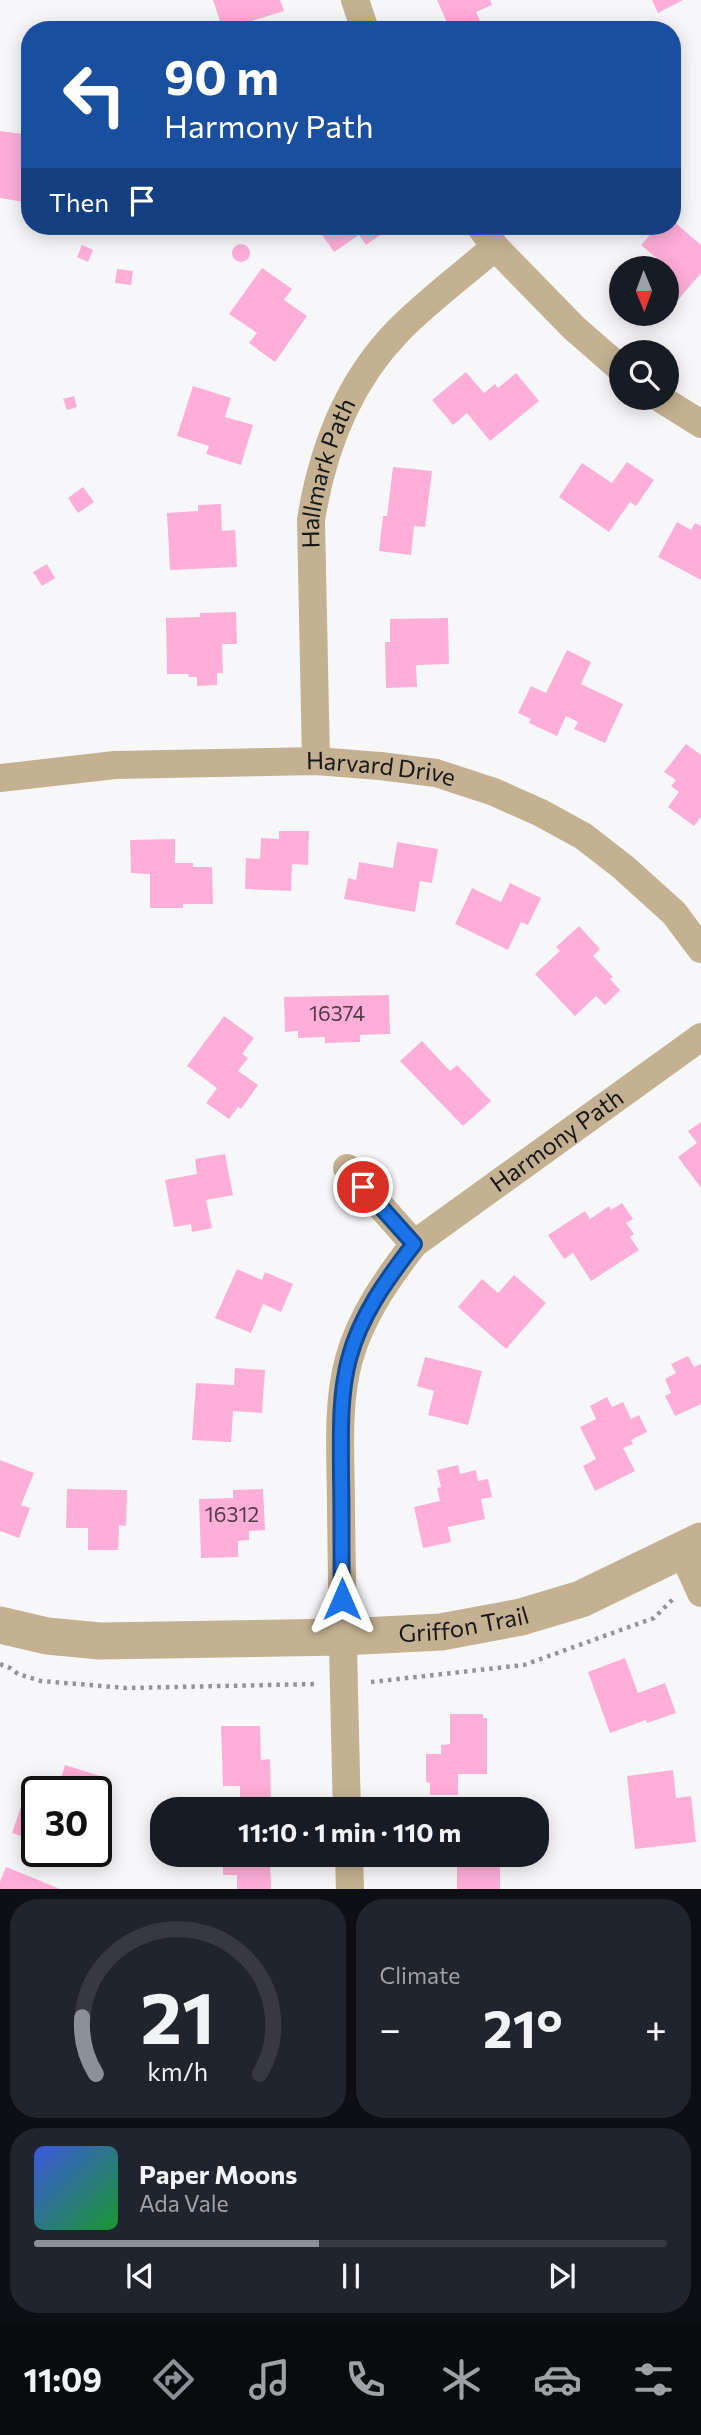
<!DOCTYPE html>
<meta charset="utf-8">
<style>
body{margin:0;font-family:Commissioner,sans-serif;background:#20242c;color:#f1f3f6;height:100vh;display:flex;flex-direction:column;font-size:26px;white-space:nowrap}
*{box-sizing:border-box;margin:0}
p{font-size:23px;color:#9ea1a6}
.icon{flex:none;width:38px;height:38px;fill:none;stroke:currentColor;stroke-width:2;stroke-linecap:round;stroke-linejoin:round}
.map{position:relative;height:1889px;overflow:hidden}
.details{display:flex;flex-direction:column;gap:10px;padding:10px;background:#0d0f14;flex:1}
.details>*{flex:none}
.hud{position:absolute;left:21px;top:21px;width:660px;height:214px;border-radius:28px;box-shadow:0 4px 18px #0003;background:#1a4fa0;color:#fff;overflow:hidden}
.needle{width:46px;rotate:179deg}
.controls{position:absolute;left:609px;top:256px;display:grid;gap:14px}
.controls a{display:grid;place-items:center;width:70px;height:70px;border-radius:50%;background:#171b24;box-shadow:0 4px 18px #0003;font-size:35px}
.speed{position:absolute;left:21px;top:1776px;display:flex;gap:14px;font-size:35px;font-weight:700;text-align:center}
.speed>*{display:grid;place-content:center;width:91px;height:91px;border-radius:50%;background:#171b24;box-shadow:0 4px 18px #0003;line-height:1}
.speed .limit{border:4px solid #111;border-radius:10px;background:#fff;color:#111}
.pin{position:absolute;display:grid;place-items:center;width:60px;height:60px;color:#fff;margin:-30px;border:4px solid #fff;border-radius:50%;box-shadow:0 2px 7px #0007}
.me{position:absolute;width:77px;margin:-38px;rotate:0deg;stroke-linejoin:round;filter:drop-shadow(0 0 5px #0008)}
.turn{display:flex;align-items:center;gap:24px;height:147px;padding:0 28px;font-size:32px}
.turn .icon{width:91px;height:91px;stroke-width:2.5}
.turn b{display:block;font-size:49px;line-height:60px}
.then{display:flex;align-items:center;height:66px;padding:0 28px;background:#0003;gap:14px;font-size:26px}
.big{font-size:52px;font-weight:700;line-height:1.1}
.details .widget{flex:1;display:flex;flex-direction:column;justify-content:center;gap:10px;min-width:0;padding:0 24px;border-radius:28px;background:#20242c}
.details .dial{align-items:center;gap:0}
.dial svg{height:182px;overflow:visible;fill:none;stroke:#363941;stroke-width:7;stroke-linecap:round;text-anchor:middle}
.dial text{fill:#f1f3f6;stroke:none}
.song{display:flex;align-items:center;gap:21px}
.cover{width:84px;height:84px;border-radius:10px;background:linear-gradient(135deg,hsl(230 70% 55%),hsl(130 70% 35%))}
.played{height:7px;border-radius:4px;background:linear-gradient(90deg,#8c9099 45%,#363941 45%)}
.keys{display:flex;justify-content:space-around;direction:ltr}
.heat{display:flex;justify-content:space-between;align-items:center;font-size:38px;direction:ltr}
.details .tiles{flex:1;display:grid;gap:10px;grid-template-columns:1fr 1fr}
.widget:last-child{grid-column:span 2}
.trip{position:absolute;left:150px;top:1797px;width:399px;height:70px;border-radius:28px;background:#171b24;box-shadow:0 4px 18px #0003;font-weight:700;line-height:70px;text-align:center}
.tabs{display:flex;height:112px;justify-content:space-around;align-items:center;background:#090b0e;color:#9ea1a6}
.tabs .icon{width:49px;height:49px}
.tabs .current{color:#8c9099}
.tabs b{font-size:32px;color:#f1f3f6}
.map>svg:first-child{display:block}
.building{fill:#feaed7}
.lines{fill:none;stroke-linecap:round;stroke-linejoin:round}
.path{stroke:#949496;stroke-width:4.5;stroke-dasharray:3.5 5;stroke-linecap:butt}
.minor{stroke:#c3b191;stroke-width:28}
.tertiary{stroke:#c3b191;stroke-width:37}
.route-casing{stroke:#114b97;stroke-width:18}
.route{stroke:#1a73e8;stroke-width:12}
.labels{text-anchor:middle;stroke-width:6;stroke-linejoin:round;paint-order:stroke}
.number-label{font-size:21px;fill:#513d48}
.street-label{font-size:24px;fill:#171718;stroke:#fff}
</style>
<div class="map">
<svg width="701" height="1889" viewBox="0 0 701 1889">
<rect width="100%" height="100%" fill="#f7f7fa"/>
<!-- building -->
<path class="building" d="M213,0H280L284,11L223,30Z
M437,0H490L492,5L476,12L484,30H454L451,24L448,25Z
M652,0H683L658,13Z
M0,131L30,135V203L0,198Z
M672,220L701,245V273L672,307L667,303V268H664L666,266L641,245L658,226H672Z
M316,226H393L366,245L359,235L334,252Z
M232 253a9 9 0 1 1 18 0a9 9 0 1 1-18 0Z
M82,245L93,250L88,262L77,257Z
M262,268L292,289L284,300L307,316L275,362L249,343L257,333L229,314Z
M117,269L133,271L131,285L115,283Z
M466,372L484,393L495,384L498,388L516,373L539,401L490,441L467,413L453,425L432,400Z
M193,386L231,398L225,417L253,425L241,465L206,454L209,446L177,436Z
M74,396L77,407L67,410L63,399Z
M627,462L654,480L636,506L630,502L609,532L559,497L582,463L612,483Z
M393,467L432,471L425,527L414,526L411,555L379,551L383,516H387Z
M83,487L94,502L78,513L68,498Z
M221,504L222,531L235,530L237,567L170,570L167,513L198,511V505Z
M677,522L691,530L695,523L701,526V580L658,557Z
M47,564L55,578L42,586L33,572Z
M236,612L237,644H222L223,673H217V685L197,686V677H189L188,674H167L166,618L200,617V613Z
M448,618L449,664L416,665L417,687L386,688L385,642H390V619Z
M567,650L591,662L581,684L623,704L605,743L574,729L578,722L566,716L557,736L529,723L531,719L518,713L531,686L546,693Z
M686,744L701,755V817L694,826L668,807L679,792L671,786L676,780L664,772Z
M279,831H309L308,865L292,864L291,891L245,889L246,858L260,859L261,838L279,839Z
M175,839V863H193V867H212L213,904H183V908H150V874L131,873L130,840Z
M397,842L438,849L432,883L420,881L415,912L344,899L348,878L356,880L359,862L393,868Z
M510,883L541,898L528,925L521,922L508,950L455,924L472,888L501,902Z
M579,926L600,949L593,956L613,977L610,979L620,990L605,1005L596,996L575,1016L535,974L560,951L556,947Z
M389,995L390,1034L360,1035V1042L325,1043V1037L298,1038V1031L285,1032L284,997Z
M224,1016L254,1038L242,1054L248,1058L238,1071L258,1085L241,1109L238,1107L229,1119L206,1103L217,1088L187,1066Z
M422,1041L450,1071L457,1065L491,1101L463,1126L400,1061Z
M701,1122V1188L678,1157L697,1143L688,1131Z
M225,1154L233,1195L206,1200L212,1228L192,1232L191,1224L174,1227L165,1180L197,1174L195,1159Z
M622,1203L633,1219L626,1223L634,1234L630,1237L639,1250L591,1281L573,1253L564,1259L548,1235L585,1211L590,1219L609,1206L611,1210Z
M237,1269L262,1280L265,1272L293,1284L281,1312L263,1304L251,1333L215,1318Z
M514,1275L546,1303L506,1349L458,1307L482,1279L498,1293Z
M688,1356L694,1367L701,1364V1404L675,1416L665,1396L671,1393L665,1379L676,1373L671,1364Z
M425,1357L482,1371L468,1425L428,1415L434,1391L417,1386Z
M235,1368L265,1370L262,1413L233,1411L231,1442L192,1440L196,1383L234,1385Z
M607,1397L612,1407L623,1402L631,1419L639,1415L647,1432L631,1440L633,1444L623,1448L635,1471L595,1491L583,1466L596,1459L580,1427L596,1419L590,1406Z
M0,1460L34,1473L21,1505L30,1508L19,1538L0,1531Z
M458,1465L460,1474L476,1470L478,1481L488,1479L492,1497L481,1499L485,1519L448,1527L451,1542L423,1548L414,1507L440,1501L437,1488L441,1487L437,1470Z
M67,1489L127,1490L126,1526L119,1525L118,1550H88V1528H66Z
M263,1489L265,1530L249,1531V1540L238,1541V1557L201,1558L199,1499L233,1498V1490Z
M625,1658L638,1693L665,1683L676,1713L647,1723L646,1720L610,1733L588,1672Z
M450,1714H483V1718H487V1774H458V1795H430V1783L426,1782V1754H441V1745L450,1744Z
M221,1726H260L261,1760L270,1759L271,1801L240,1802V1786H223Z
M65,1765L103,1777L97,1797L96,1792H57Z
M673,1770L676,1798L691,1796L696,1842L635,1849L627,1776Z
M26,1792L37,1795V1841L12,1833Z
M223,1855H274V1860H270L271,1889H237V1875H223Z
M429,1855H500V1889H457V1862L429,1863Z
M6,1867L31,1877L60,1889H0V1882Z"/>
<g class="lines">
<!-- path -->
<path class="path" d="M0,1664L10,1668L18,1674L41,1681L126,1688L317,1684
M371,1682L524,1665L654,1618L674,1598"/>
<!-- minor -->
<g class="minor">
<path d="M355,0L365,30"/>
<path d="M480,226L495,247L574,328L621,369"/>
<path d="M658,397L701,424"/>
<path id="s1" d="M316,761L311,520C322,451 348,383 397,332C427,301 463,275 495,247"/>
<path id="s2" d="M0,778L115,765L316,761L380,766L436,773L494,792L541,813L583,836L623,867L674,913L701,949"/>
<path d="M347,1168L414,1244"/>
<path d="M682,1551L701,1593"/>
<path id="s3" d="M347,1810C344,1709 342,1608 341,1507C341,1458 336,1406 349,1359C361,1316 387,1279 414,1244L701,1037"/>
<path d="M349,1855L350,1889"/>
</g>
<!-- tertiary -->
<path class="tertiary" id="s4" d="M0,1625L47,1636L100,1641L343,1637L441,1632L521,1617L581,1599L701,1541"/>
</g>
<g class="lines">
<!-- route casing -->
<g class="route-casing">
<path id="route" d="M342,1599C341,1558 342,1517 341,1476C341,1437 339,1397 349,1359C360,1316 387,1279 414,1244L363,1187"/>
</g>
<!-- route -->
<use href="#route" class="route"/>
</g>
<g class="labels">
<!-- number labels -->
<g class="number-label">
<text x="337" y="1021">16374</text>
<text x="232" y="1522">16312</text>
</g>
<!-- street labels -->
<g class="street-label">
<text dy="8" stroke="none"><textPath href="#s1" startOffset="290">Hallmark Path</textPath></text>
<text dy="8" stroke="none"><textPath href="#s2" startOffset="382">Harvard Drive</textPath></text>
<text dy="8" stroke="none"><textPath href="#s3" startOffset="761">Harmony Path</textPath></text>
<text dy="8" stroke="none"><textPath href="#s4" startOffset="466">Griffon Trail</textPath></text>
</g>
</g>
</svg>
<div class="controls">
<a><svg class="needle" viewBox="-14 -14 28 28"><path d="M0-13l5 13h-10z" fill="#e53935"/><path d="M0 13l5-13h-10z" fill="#9ea1a6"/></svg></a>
<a><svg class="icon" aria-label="search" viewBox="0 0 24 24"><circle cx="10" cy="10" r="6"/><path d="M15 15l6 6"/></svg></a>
</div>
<div class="speed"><div class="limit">30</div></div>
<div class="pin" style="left:363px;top:1187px;background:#d93025"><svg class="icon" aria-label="arrive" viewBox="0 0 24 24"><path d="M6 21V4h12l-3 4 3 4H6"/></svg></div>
<svg class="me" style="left:342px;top:1599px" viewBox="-20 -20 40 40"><path d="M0-17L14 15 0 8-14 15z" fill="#1a73e8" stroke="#fff" stroke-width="4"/></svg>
<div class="trip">11:10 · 1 min · 110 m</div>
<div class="hud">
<div class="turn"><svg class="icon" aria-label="left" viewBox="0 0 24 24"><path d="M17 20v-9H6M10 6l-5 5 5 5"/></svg><div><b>90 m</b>Harmony Path</div></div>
<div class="then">Then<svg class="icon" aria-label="arrive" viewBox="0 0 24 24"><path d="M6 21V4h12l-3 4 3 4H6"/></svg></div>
</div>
</div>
<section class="details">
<div class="tiles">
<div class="widget dial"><svg viewBox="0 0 100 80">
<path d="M14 69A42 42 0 1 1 86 69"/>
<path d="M14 69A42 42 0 0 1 8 44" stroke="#8c9099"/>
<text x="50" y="56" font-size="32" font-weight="700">21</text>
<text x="50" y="72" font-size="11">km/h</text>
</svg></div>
<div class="widget"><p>Climate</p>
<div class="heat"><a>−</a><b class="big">21°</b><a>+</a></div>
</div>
<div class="widget">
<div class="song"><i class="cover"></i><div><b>Paper Moons</b><p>Ada Vale</p></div></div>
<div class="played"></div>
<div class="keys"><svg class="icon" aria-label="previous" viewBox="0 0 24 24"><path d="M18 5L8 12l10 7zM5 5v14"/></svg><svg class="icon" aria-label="pause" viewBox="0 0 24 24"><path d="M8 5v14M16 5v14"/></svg><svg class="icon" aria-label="next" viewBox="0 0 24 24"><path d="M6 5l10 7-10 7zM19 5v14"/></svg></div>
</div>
</div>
</section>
<nav class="tabs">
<b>11:09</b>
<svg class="icon current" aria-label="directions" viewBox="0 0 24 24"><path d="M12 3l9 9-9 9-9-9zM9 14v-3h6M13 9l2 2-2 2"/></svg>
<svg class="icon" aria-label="music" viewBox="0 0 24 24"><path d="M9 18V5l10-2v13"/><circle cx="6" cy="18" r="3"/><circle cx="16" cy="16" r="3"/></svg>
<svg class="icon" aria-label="phone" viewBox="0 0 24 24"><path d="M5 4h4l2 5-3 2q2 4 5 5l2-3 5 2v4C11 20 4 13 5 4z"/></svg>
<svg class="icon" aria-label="climate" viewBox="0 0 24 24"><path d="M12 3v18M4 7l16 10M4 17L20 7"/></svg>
<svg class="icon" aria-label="car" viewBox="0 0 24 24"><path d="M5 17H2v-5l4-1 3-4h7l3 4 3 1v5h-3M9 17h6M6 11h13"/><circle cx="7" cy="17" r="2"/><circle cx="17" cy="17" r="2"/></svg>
<svg class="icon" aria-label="filters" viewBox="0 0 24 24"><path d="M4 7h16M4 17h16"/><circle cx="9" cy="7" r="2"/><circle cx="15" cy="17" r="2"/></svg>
</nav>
